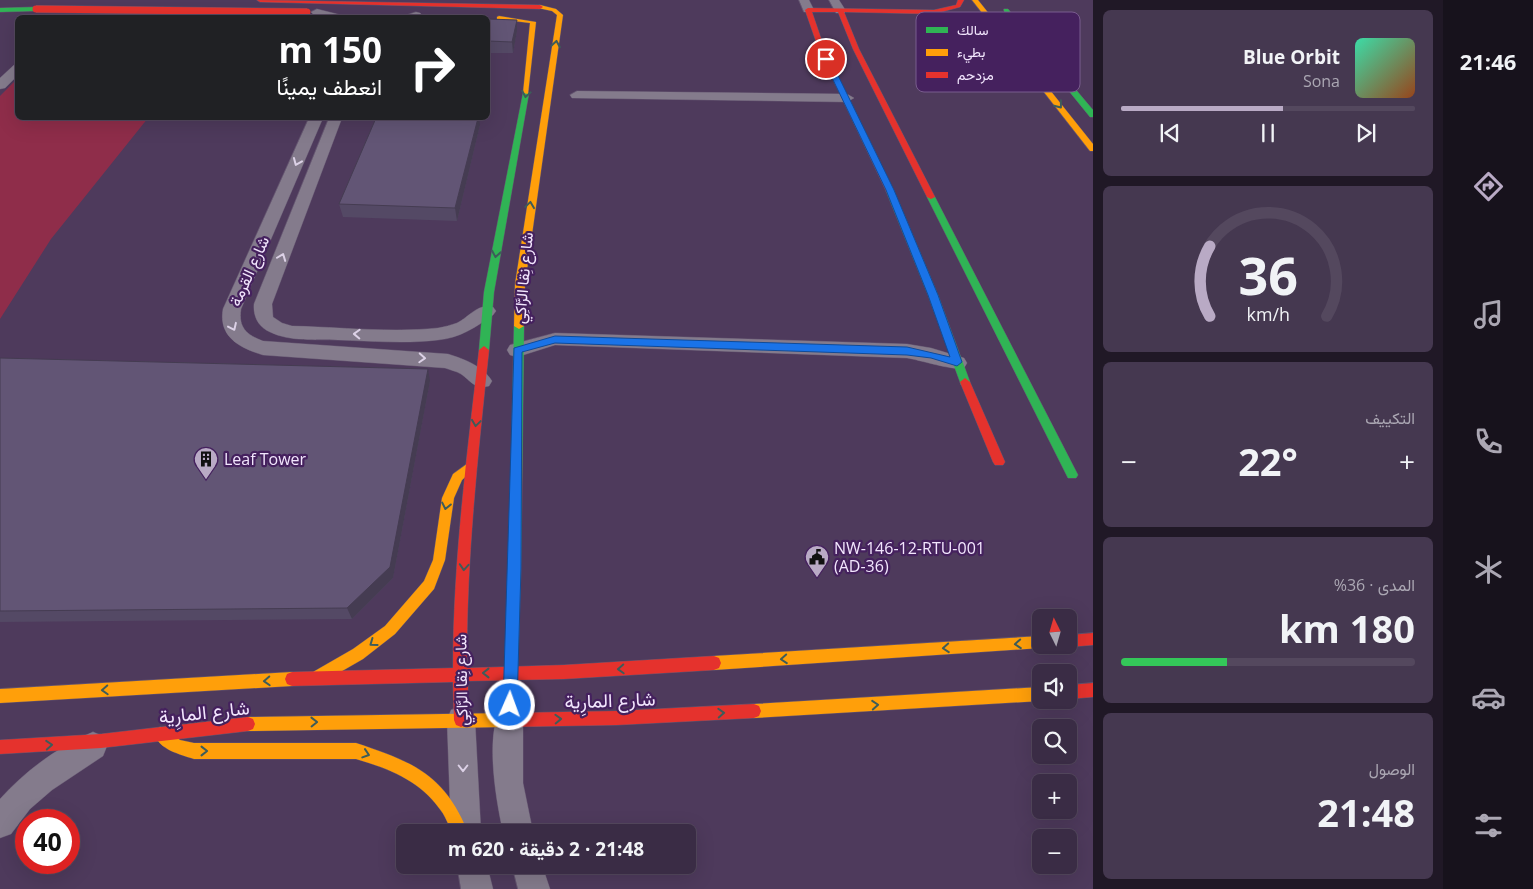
<!DOCTYPE html>
<html lang="ar">
<meta charset="utf-8">
<style>
body{margin:0;font-family:"Open Sans",Vazirmatn,sans-serif;background:#453850;color:#f1f3f6;direction:rtl;height:100vh;display:flex;flex-direction:column;font-size:19px;white-space:nowrap}
*{box-sizing:border-box;margin:0}
p{font-size:16px;color:#aba7b3}
.icon{flex:none;width:28px;height:28px;fill:none;stroke:currentColor;stroke-width:2;stroke-linecap:round;stroke-linejoin:round}
.map{position:relative;flex:1;overflow:hidden;direction:ltr}
.sheet{display:flex;flex-direction:column;gap:10px;padding:10px;background:#201826;width:350px}
.sheet>*{flex:none}
.top-card{position:absolute;left:15px;top:15px;width:475px;height:105px;border-radius:8px;box-shadow:0 5px 20px #0002,0 0 0 1px #54485e;direction:rtl;background:#202124;color:#fff;overflow:hidden}
.needle{width:32px;rotate:355deg}
.controls{position:absolute;left:1032px;top:609px;display:grid;gap:10px}
.controls a{display:grid;place-items:center;width:45px;height:45px;border-radius:8px;background:#3a2c45;box-shadow:0 5px 20px #0002,0 0 0 1px #54485e;font-size:25px}
.speed{position:absolute;left:15px;top:809px;display:flex;gap:10px;font-size:25px;font-weight:700;text-align:center}
.speed>*{display:grid;place-content:center;width:65px;height:65px;border-radius:50%;background:#3a2c45;box-shadow:0 5px 20px #0002,0 0 0 1px #54485e;line-height:1}
.speed .limit{border:8px solid #d22;background:#fff;color:#111}
.pin{position:absolute;display:grid;place-items:center;width:42px;height:42px;color:#fff;margin:-21px;border:2px solid #fff;border-radius:50%;box-shadow:0 1px 5px #0007}
.me{position:absolute;width:55px;margin:-28px;rotate:2deg;stroke-linejoin:round;filter:drop-shadow(0 0 4px #0008)}
.turn{display:flex;align-items:center;gap:18px;height:105px;padding:0 25px;font-size:22px}
.turn .icon{width:65px;height:65px;stroke-width:2.5}
.turn b{display:block;font-size:35px;line-height:42px}
.big{font-size:38px;font-weight:700;line-height:1.1}
.sheet .card{flex:1;display:flex;flex-direction:column;justify-content:center;gap:8px;min-width:0;padding:0 18px;border-radius:8px;background:#453850}
.sheet .dial{align-items:center;gap:0}
.dial svg{height:130px;overflow:visible;fill:none;stroke:#54485e;stroke-width:7;stroke-linecap:round;text-anchor:middle}
.dial text{fill:#f1f3f6;stroke:none}
.song{display:flex;align-items:center;gap:15px}
.cover{width:60px;height:60px;border-radius:8px;background:linear-gradient(135deg,hsl(160 70% 55%),hsl(20 70% 35%))}
.played{height:5px;border-radius:2px;background:linear-gradient(90deg,#b9aac5 55%,#54485e 55%)}
.keys{display:flex;justify-content:space-around;direction:ltr}
.heat{display:flex;justify-content:space-between;align-items:center;font-size:28px;direction:ltr}
.charge{height:8px;border-radius:4px;background:linear-gradient(90deg,#34c759 36%,#54485e 0)}
.trip{position:absolute;left:396px;top:824px;width:300px;height:50px;border-radius:8px;background:#3a2c45;box-shadow:0 5px 20px #0002,0 0 0 1px #54485e;font-weight:700;line-height:50px;text-align:center;direction:rtl}
main{display:flex;flex:1;min-height:0}
.tabs{display:flex;flex-direction:column;width:90px;justify-content:space-around;align-items:center;background:#17121c;color:#aba7b3}
.tabs .icon{width:35px;height:35px}
.tabs .current{color:#b9aac5}
.tabs b{font-size:22px;color:#f1f3f6}
.map>svg:first-child{display:block}
.water{fill:#8f2d4a}
.lines{fill:none;stroke-linecap:round;stroke-linejoin:round}
.street-casing{stroke:#645570;stroke-width:1}
.fast-casing{stroke:#645570;stroke-width:1}
.slow-casing{stroke:#645570;stroke-width:1}
.jam-casing{stroke:#645570;stroke-width:1}
.street{fill:#847b8c;fill-rule:evenodd}
.fast{fill:#30b455;fill-rule:evenodd}
.slow{fill:#ff9f0a;fill-rule:evenodd}
.jam{fill:#e5322d;fill-rule:evenodd}
.jam-bridge-casing{stroke:#645570;stroke-width:8;stroke-linecap:butt}
.jam-bridge{stroke:#e5322d;stroke-width:7}
.wall{fill:#544965}
.shaded-wall{fill:#453c52}
.building{fill:#625575;stroke:#453c52}
.oneway{stroke:#3d5c5a}
.oneway2{stroke:#dcd1e6}
.route{fill:#1a73e8;stroke:#114b97}
.labels{text-anchor:middle;stroke-width:4.5;stroke-linejoin:round;paint-order:stroke}
.street-label{font-size:16px;fill:#f2e6fd;stroke:#45215e}
.poi-label{font-size:16px;fill:#f2e6fd;stroke:#45215e;text-anchor:start}
.near-street-label{font-size:19px;fill:#f2e6fd;stroke:#45215e}
.key{fill:#45215e;stroke:#795c8e;stroke-width:1}
.key-label{font-size:14px;fill:#f2e6fd}
</style>
<main>
<nav class="tabs">
<b>21:46</b>
<svg class="icon current" aria-label="directions" viewBox="0 0 24 24"><path d="M12 3l9 9-9 9-9-9zM9 14v-3h6M13 9l2 2-2 2"/></svg>
<svg class="icon" aria-label="music" viewBox="0 0 24 24"><path d="M9 18V5l10-2v13"/><circle cx="6" cy="18" r="3"/><circle cx="16" cy="16" r="3"/></svg>
<svg class="icon" aria-label="phone" viewBox="0 0 24 24"><path d="M5 4h4l2 5-3 2q2 4 5 5l2-3 5 2v4C11 20 4 13 5 4z"/></svg>
<svg class="icon" aria-label="climate" viewBox="0 0 24 24"><path d="M12 3v18M4 7l16 10M4 17L20 7"/></svg>
<svg class="icon" aria-label="car" viewBox="0 0 24 24"><path d="M5 17H2v-5l4-1 3-4h7l3 4 3 1v5h-3M9 17h6M6 11h13"/><circle cx="7" cy="17" r="2"/><circle cx="17" cy="17" r="2"/></svg>
<svg class="icon" aria-label="filters" viewBox="0 0 24 24"><path d="M4 7h16M4 17h16"/><circle cx="9" cy="7" r="2"/><circle cx="15" cy="17" r="2"/></svg>
</nav>
<section class="sheet">
<div class="card">
<div class="song"><i class="cover"></i><div><b>Blue Orbit</b><p>Sona</p></div></div>
<div class="played"></div>
<div class="keys"><svg class="icon" aria-label="previous" viewBox="0 0 24 24"><path d="M18 5L8 12l10 7zM5 5v14"/></svg><svg class="icon" aria-label="pause" viewBox="0 0 24 24"><path d="M8 5v14M16 5v14"/></svg><svg class="icon" aria-label="next" viewBox="0 0 24 24"><path d="M6 5l10 7-10 7zM19 5v14"/></svg></div>
</div>
<div class="card dial"><svg viewBox="0 0 100 80">
<path d="M14 69A42 42 0 1 1 86 69"/>
<path d="M14 69A42 42 0 0 1 14 26" stroke="#b9aac5"/>
<text x="50" y="56" font-size="32" font-weight="700">36</text>
<text x="50" y="72" font-size="11">km/h</text>
</svg></div>
<div class="card"><p>التكييف</p>
<div class="heat"><a>−</a><b class="big">22°</b><a>+</a></div>
</div>
<div class="card"><p>المدى · 36%</p><b class="big">180 km</b><div class="charge"></div></div>
<div class="card"><p>الوصول</p><b class="big">21:48</b></div>
</section>
<div class="map">
<svg width="1093" height="889" viewBox="0 0 1093 889">
<rect width="100%" height="100%" fill="#4e3a5c"/>
<!-- water -->
<path class="water" d="M17,79L18,118H148L51,239L0,319V96Z"/>
<g class="lines">
<!-- street casing -->
<g class="street-casing">
<path id="street" d="M799,0H809L814,10L812,12H804Z
M829,0H839L846,11L844,13H836Z
M317,9L345,16L346,18H325L313,14L311,12Z
M416,12L420,13L422,15L420,17L398,18Z
M18,64V75L5,88L0,89V78L14,65Z
M577,91L847,94L854,98L847,102L572,98L570,95Z
M309,118H323L241,309C238,328 247,335 263,341L448,354C464,359 483,366 492,381L489,386C475,390 471,381 461,374C456,371 450,370 445,368L263,355C240,348 218,337 223,309Z
M329,118H342L272,304L273,317L282,323L292,326C340,327 390,333 438,328C444,327 451,325 457,323C469,317 478,303 493,307L496,311L493,315C476,327 460,338 438,340C406,344 371,341 338,340C316,339 290,342 270,332C258,327 253,316 254,304Z
M555,333L907,344L931,348L964,358L967,363L964,368C954,371 920,360 907,358L555,345L517,357L510,355L507,350L510,345Z
M461,706L471,710L475,720L481,832H451L447,720L451,710Z
M509,707L519,711L523,721V783L533,832H503C496,800 486,742 499,711Z
M93,732L103,736L107,746L103,756L52,790L30,809L11,834L0,838V799C25,771 59,746 93,732Z
M457,865H487L493,889H461Z
M512,865H542L550,889H518Z"/>
</g>
<!-- fast casing -->
<g class="fast-casing">
<path id="fast" d="M0,8L36,7L39,9L36,11L0,12Z
M1004,9H1008L1093,110V117H1090L1004,11Z
M526,91L529,93L494,292L489,350L484,354L479,350L484,292L523,93Z
M887,189L894,191L938,295L970,382L969,385H961L960,382L928,295L886,191Z
M928,195L935,197L1078,475L1076,478H1068L927,197Z
M519,323L524,326L521,568L516,721L514,726L509,728L504,726L502,721L509,568L514,326Z"/>
</g>
<!-- slow casing -->
<g class="slow-casing">
<path id="slow" d="M972,0H978L1093,144V151H1090Z
M540,5L556,9L563,15L525,284L524,326L519,329L514,326L515,284L557,15L552,11L538,8V6Z
M499,16L536,22L528,94L523,93L530,23L497,19V17Z
M471,461L475,463L477,466L462,480L454,498L445,560L434,589L395,634L363,659L323,682L318,684L313,682L311,677L313,672L353,649L385,626L424,581L433,560L442,498L453,474Z
M1041,636V645H1047L1041,648L714,670L709,668L707,663L709,658L714,656Z
M292,672L297,674L299,679L297,684L292,686L0,703V689Z
M1041,687V700H1044L1041,701L754,718L749,716L747,711L749,706L754,704Z
M507,713L512,715L514,720L512,725L507,727L248,731L243,729L241,724L243,719L248,717Z
M161,727L180,740L194,743H356C413,762 444,774 468,832H452C448,824 445,815 439,808C419,780 387,768 356,759H194C179,754 160,750 154,734L156,729Z"/>
</g>
<!-- jam casing -->
<g class="jam-casing">
<path id="jam" d="M257,0L540,5L543,7L540,9L260,2Z
M958,0H964L960,7L934,14L844,12L859,49L935,197L931,199L927,197L853,49L838,12H812L825,50L894,191L887,193L819,50L805,10L808,8L934,10L956,5Z
M484,346L489,350C478,455 466,562 467,668L564,665L714,656L719,658L721,663L719,668L714,670L564,679L468,681V720L466,725L461,727L456,725L454,720L453,682L292,686L287,684L285,679L287,674L292,672L453,668C453,562 467,455 479,350Z
M965,378L970,382L1005,462L1003,465H995L993,462L960,382Z
M1093,633V645L1069,647L1064,645H1069V635Z
M1093,683V697L1069,699V685Z
M754,704L759,706L761,711L759,716L754,718L617,725L507,727L502,725L500,720L502,715L507,713L617,711Z
M248,717L253,719L255,724L253,729L248,731L101,748L0,754V740L101,734Z"/>
</g>
<!-- street -->
<use href="#street" class="street"/>
<!-- fast -->
<use href="#fast" class="fast"/>
<!-- slow -->
<use href="#slow" class="slow"/>
<!-- jam -->
<use href="#jam" class="jam"/>
<!-- jam-bridge casing -->
<g class="jam-bridge-casing">
<path id="jam-bridge" d="M36,9L307,12"/>
</g>
<!-- jam-bridge -->
<use href="#jam-bridge" class="jam-bridge"/>
</g>
<!-- wall -->
<path class="wall" d="M488,19L517,31L513,53H488Z
M480,125L457,221L343,217L339,204Z
M0,358L430,381L393,578L352,619L0,622Z"/>
<!-- shaded-wall -->
<path class="shaded-wall" d="M517,20V31L513,53L512,42Z
M478,118H479L480,125L457,221L455,208Z
M428,369L430,381L393,578L352,619L347,608Z"/>
<!-- building -->
<path class="building" d="M488,19L517,20L512,42L488,41Z
M376,118H478L455,208L339,204Z
M0,358L428,369L390,567L347,608L0,611Z"/>
<!-- one-way arrows -->
<defs><path id="oneway-chevron" d="M-2-3.5L2.5 0L-2 3.5" fill="none" stroke-width="1.6" stroke-linecap="round" stroke-linejoin="round" transform="scale(1.25)"/></defs>
<g class="oneway">
<use href="#oneway-chevron" transform="translate(556 44) rotate(-81)"/>
<use href="#oneway-chevron" transform="translate(526 94) rotate(100)"/>
<use href="#oneway-chevron" transform="translate(1059 105) rotate(52)"/>
<use href="#oneway-chevron" transform="translate(530 205) rotate(-82)"/>
<use href="#oneway-chevron" transform="translate(496 254) rotate(100)"/>
<use href="#oneway-chevron" transform="translate(476 423) rotate(98)"/>
<use href="#oneway-chevron" transform="translate(446 506) rotate(102)"/>
<use href="#oneway-chevron" transform="translate(464 567) rotate(94)"/>
<use href="#oneway-chevron" transform="translate(373 643) rotate(144)"/>
<use href="#oneway-chevron" transform="translate(1018 644) rotate(176)"/>
<use href="#oneway-chevron" transform="translate(946 648) rotate(176)"/>
<use href="#oneway-chevron" transform="translate(784 659) rotate(176)"/>
<use href="#oneway-chevron" transform="translate(621 669) rotate(177)"/>
<use href="#oneway-chevron" transform="translate(486 673) rotate(180)"/>
<use href="#oneway-chevron" transform="translate(267 681) rotate(177)"/>
<use href="#oneway-chevron" transform="translate(105 690) rotate(177)"/>
<use href="#oneway-chevron" transform="translate(875 705) rotate(-4)"/>
<use href="#oneway-chevron" transform="translate(721 713) rotate(-3)"/>
<use href="#oneway-chevron" transform="translate(558 719) rotate(-2)"/>
<use href="#oneway-chevron" transform="translate(314 722) rotate(-1)"/>
<use href="#oneway-chevron" transform="translate(49 745) rotate(-4)"/>
<use href="#oneway-chevron" transform="translate(204 751)"/>
<use href="#oneway-chevron" transform="translate(366 754) rotate(18)"/>
</g>
<g class="oneway2">
<use href="#oneway-chevron" transform="translate(297 162) rotate(113)"/>
<use href="#oneway-chevron" transform="translate(282 257) rotate(-69)"/>
<use href="#oneway-chevron" transform="translate(233 327) rotate(65)"/>
<use href="#oneway-chevron" transform="translate(357 334) rotate(-178)"/>
<use href="#oneway-chevron" transform="translate(422 358) rotate(3)"/>
<use href="#oneway-chevron" transform="translate(463 768) rotate(90)"/>
</g>
<!-- route -->
<path class="route" d="M826,57L830,59L894,190L938,295L962,362L957,366L931,358L907,355L555,343L522,352L521,568L517,705L515,710L510,712L505,710L503,705L514,348L555,336L907,347L950,357L928,295L886,190L823,59Z"/>
<!-- icons -->
<defs>
<g id="building-pin" transform="scale(1.25)"><path d="M0 17L-7.5 6A9.5 9.5 0 1 1 7.5 6Z" fill="#b9aac5" stroke="#45215e"/><path d="M-4-6H4V6H1V3H-1V6H-4ZM-2.5-4.3h1.7v1.8h-1.7ZM.8-4.3h1.7v1.8H.8ZM-2.5-1h1.7V.8h-1.7ZM.8-1h1.7V.8H.8Z" fill="#111"/></g>
<g id="civic-pin" transform="scale(1.25)"><path d="M0 17L-7.5 6A9.5 9.5 0 1 1 7.5 6Z" fill="#b9aac5" stroke="#45215e"/><path d="M-.6-6.5H3V-4.5H.6V-3L4-1V1h2V6H-6V1h2V-1L-.6-3ZM-1.2 2.5V6h2.4V2.5Z" fill="#111"/></g>
</defs>
<g fill-rule="evenodd">
<use href="#building-pin" x="206" y="459"/>
<use href="#civic-pin" x="817" y="557"/>
</g>
<g class="labels">
<!-- street labels -->
<g class="street-label">
<text transform="translate(249 271) rotate(-66)" y="6">شارع القرمة</text>
<text transform="translate(523 278) rotate(-85)" y="6">شارع نِقا الرَّاكِي</text>
<text transform="translate(461 680) rotate(-91)" y="6">شارع نِقا الرَّاكِي</text>
</g>
<!-- poi labels -->
<g class="poi-label">
<text x="224" y="465">Leaf Tower</text>
<text x="834" y="554">NW-146-12-RTU-001<tspan x="834" dy="18">(AD-36)</tspan></text>
</g>
<!-- near-street labels -->
<g class="near-street-label">
<text transform="translate(610 700) rotate(-2)" y="7">شارع المارِية</text>
<text transform="translate(204 712) rotate(-6)" y="7">شارع المارِية</text>
</g>
</g>
<!-- legend -->
<rect x="916" y="12" width="164" height="80" rx="8" class="key"/>
<rect x="926" y="27" width="22" height="6" fill="#30b455"/>
<rect x="926" y="49" width="22" height="7" fill="#ff9f0a"/>
<rect x="926" y="72" width="22" height="6" fill="#e5322d"/>
<g class="key-label">
<text x="957" y="35">سالك</text>
<text x="957" y="57">بطيء</text>
<text x="957" y="80">مزدحم</text>
</g>
</svg>
<div class="controls">
<a><svg class="needle" viewBox="-14 -14 28 28"><path d="M0-13l5 13h-10z" fill="#e53935"/><path d="M0 13l5-13h-10z" fill="#aba7b3"/></svg></a>
<a><svg class="icon" aria-label="sound" viewBox="0 0 24 24"><path d="M4 9h4l5-4v14l-5-4H4zM17 9q2 3 0 6"/></svg></a>
<a><svg class="icon" aria-label="search" viewBox="0 0 24 24"><circle cx="10" cy="10" r="6"/><path d="M15 15l6 6"/></svg></a>
<a>+</a>
<a>−</a>
</div>
<div class="speed"><div class="limit">40</div></div>
<div class="pin" style="left:826px;top:59px;background:#d93025"><svg class="icon" aria-label="arrive" viewBox="0 0 24 24"><path d="M6 21V4h12l-3 4 3 4H6"/></svg></div>
<svg class="me" style="left:510px;top:705px" viewBox="-20 -20 40 40"><circle r="17" fill="#1a73e8" stroke="#fff" stroke-width="3"/><path d="M0-11L8 9 0 5-8 9z" fill="#fff"/></svg>
<div class="trip">21:48 · 2 دقيقة · 620 m</div>
<div class="top-card">
<div class="turn"><svg class="icon" aria-label="right" viewBox="0 0 24 24"><path d="M7 20v-9h11M14 6l5 5-5 5"/></svg><div><b>150 m</b>انعطف يمينًا</div></div>
</div>
</div>
</main>
